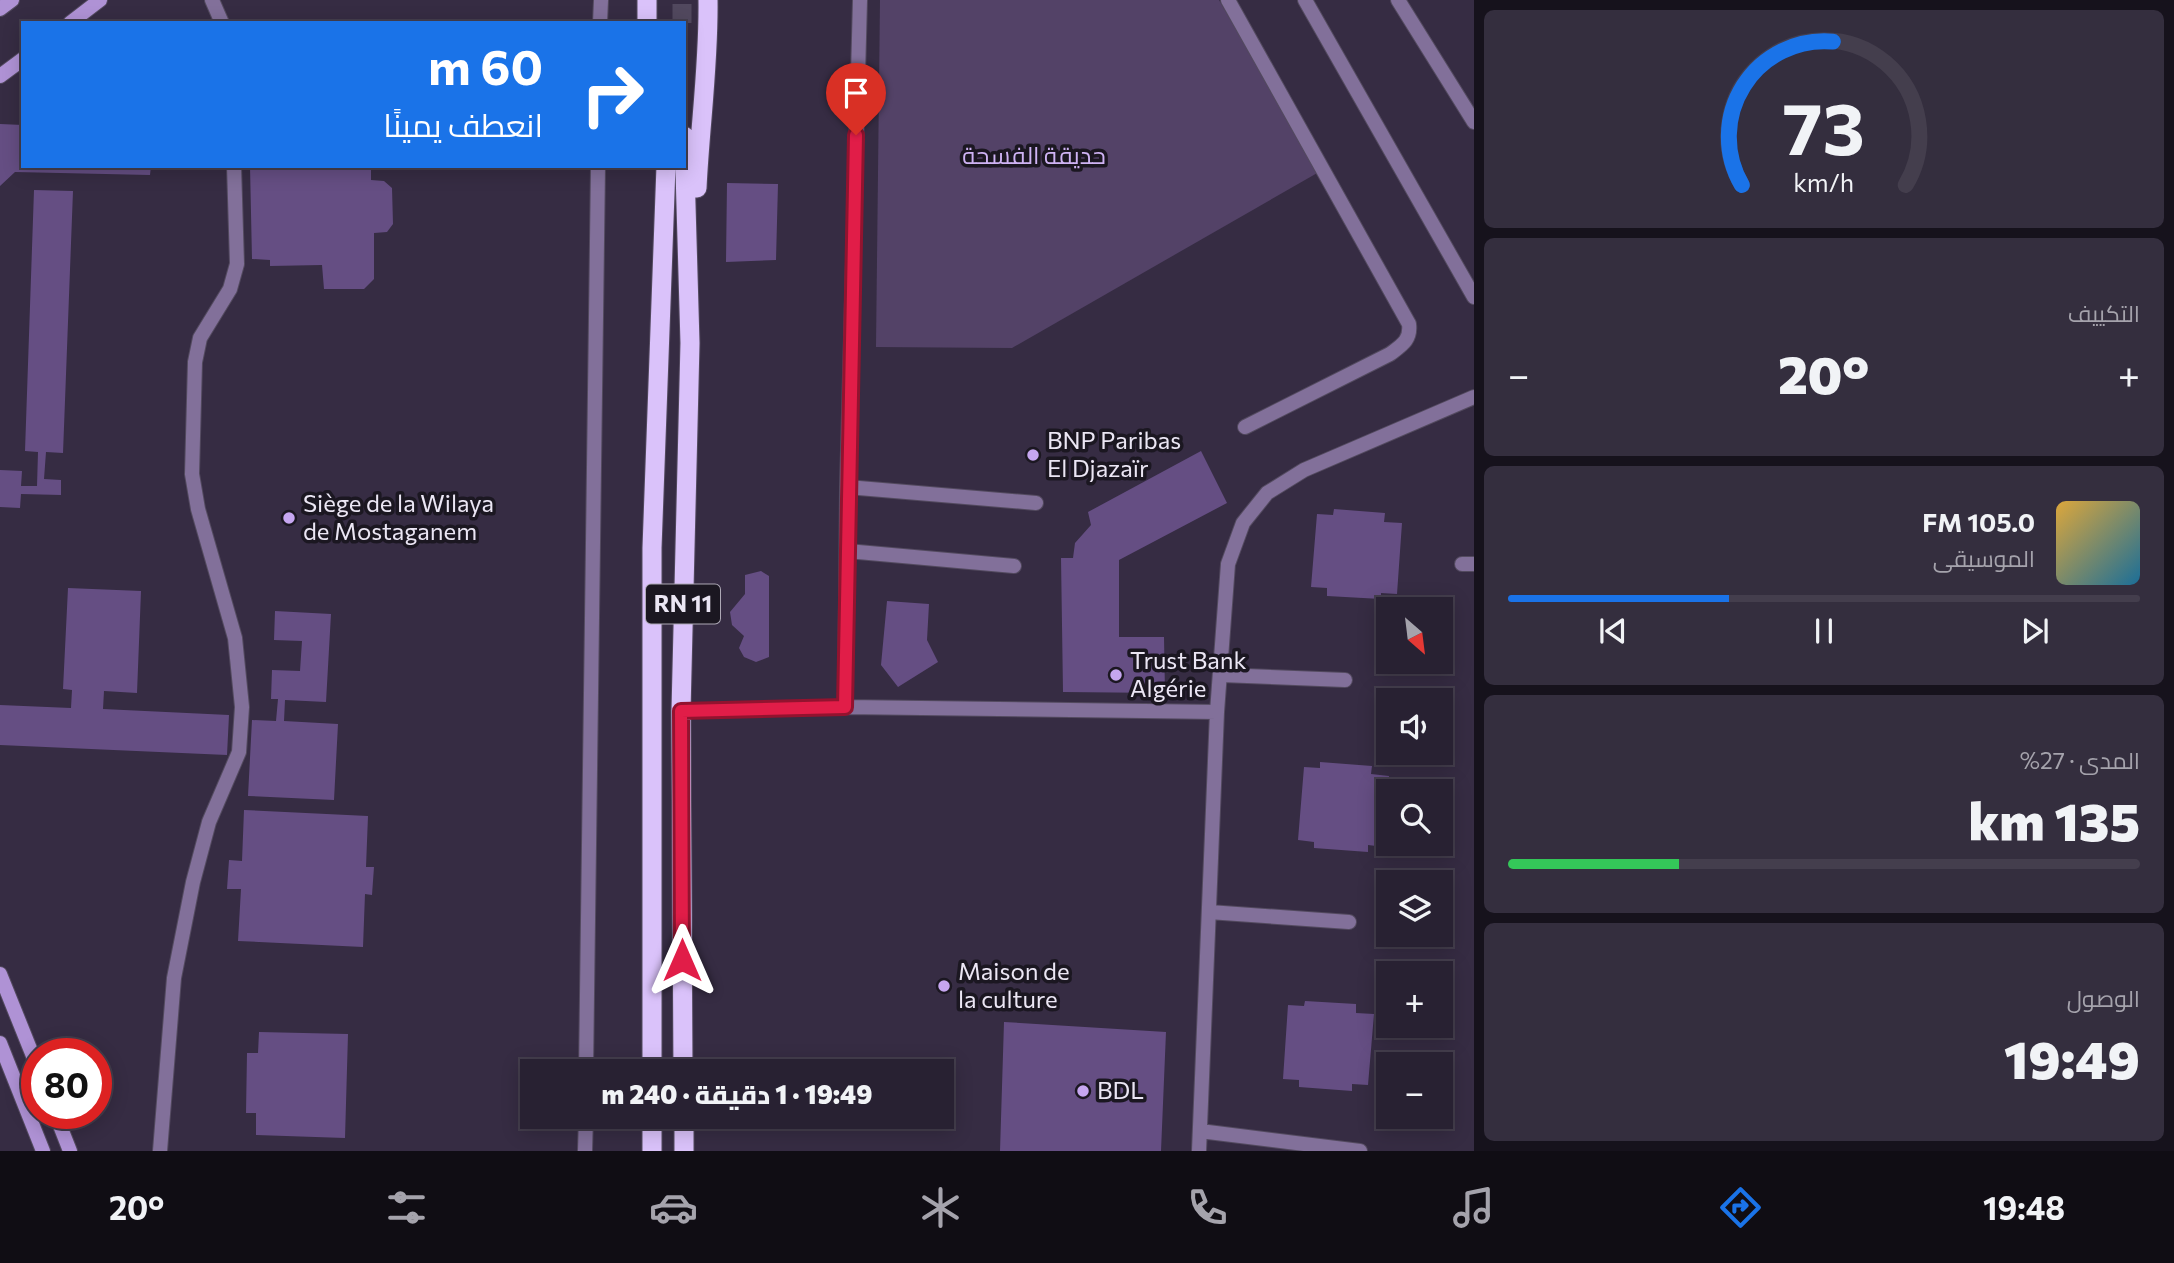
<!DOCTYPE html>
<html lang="ar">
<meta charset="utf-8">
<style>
body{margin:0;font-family:Commissioner,Cairo,sans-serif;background:#342e3e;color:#f1f3f6;direction:rtl;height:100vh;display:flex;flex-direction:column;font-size:26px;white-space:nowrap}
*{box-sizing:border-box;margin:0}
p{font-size:23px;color:#a5a3ac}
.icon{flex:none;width:38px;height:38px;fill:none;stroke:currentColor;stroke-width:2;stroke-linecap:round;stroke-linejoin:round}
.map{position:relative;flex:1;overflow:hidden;direction:ltr}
.panel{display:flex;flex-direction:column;gap:10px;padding:10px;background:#16121c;width:700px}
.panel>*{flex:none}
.guide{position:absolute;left:21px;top:21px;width:665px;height:147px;border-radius:0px;box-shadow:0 4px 18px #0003,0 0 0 2px #443e4d;direction:rtl;background:#1a73e8;color:#fff;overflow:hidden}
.needle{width:46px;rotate:152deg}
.fabs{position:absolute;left:1376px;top:597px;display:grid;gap:14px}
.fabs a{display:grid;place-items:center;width:77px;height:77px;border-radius:0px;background:#282132;box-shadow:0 4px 18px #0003,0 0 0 2px #443e4d;font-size:35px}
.speed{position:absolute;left:21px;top:1038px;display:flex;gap:14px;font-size:35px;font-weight:700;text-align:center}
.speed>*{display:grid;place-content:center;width:91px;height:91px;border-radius:50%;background:#282132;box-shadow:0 4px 18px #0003,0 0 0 2px #443e4d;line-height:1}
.speed .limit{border:10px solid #d22;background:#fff;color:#111}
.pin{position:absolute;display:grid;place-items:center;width:60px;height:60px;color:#fff;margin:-72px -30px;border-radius:50% 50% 50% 0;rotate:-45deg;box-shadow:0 0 7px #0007}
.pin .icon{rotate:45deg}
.me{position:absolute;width:77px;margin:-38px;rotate:0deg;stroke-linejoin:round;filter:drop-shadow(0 0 5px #0008)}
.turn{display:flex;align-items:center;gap:24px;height:147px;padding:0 28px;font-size:32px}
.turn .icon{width:91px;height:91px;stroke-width:2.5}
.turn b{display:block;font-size:49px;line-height:60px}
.big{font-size:52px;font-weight:800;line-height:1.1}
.panel .widget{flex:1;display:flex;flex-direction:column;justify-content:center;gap:10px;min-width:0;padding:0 24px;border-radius:10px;background:#342e3e}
.panel .dial{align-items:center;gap:0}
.dial svg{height:182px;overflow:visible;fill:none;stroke:#443e4d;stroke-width:7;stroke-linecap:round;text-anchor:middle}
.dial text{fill:#f1f3f6;stroke:none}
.song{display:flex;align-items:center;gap:21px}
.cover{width:84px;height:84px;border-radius:10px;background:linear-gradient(135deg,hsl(40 70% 55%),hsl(200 70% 35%))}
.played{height:7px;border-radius:4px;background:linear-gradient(90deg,#1a73e8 35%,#443e4d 35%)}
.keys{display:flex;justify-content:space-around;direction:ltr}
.heat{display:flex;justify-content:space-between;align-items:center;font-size:38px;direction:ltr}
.charge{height:10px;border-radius:5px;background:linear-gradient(90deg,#34c759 27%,#443e4d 0)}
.trip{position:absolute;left:520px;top:1059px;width:434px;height:70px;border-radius:0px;background:#282132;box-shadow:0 4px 18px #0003,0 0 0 2px #443e4d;font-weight:800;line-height:70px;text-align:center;direction:rtl}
.dock{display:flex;height:112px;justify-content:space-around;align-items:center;background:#100d14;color:#a5a3ac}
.dock .icon{width:49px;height:49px}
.dock .current{color:#1a73e8}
.dock b{font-size:32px;color:#f1f3f6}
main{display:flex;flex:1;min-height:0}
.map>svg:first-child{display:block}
.green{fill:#534267}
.building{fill:#654e83}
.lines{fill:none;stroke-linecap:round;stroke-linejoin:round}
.trunk-tunnel{stroke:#51485e;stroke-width:19;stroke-dasharray:19 10;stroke-linecap:butt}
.service-casing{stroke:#534a5f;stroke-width:16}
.minor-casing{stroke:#534a5f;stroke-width:16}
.secondary-casing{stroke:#534a5f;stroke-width:16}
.trunk-casing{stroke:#534a5f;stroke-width:21}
.service{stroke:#82709a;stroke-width:14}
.minor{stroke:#82709a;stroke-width:14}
.secondary{stroke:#af92d5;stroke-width:14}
.trunk{stroke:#dac2fa;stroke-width:19}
.route-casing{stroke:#92132f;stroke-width:18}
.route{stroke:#e11d48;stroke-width:12}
.poi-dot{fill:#c6a6f0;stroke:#1b1721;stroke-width:2.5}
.labels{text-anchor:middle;stroke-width:7;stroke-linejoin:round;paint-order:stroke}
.shield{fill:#1b1721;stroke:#ada8b5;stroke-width:2}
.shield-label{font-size:23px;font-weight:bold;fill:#ebe6f4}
.park-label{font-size:24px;fill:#cfb3f4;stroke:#1b1721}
.poi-label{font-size:24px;fill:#ebe6f4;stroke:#1b1721;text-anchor:start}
</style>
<main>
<section class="panel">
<div class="widget dial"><svg viewBox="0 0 100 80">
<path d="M14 69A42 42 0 1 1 86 69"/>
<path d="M14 69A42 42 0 0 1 54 6" stroke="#1a73e8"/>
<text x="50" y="56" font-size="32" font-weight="700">73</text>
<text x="50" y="72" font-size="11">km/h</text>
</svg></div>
<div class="widget"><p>التكييف</p>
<div class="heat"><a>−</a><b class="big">20°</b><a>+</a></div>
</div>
<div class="widget">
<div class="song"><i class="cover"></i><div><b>105.0 FM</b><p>الموسيقى</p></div></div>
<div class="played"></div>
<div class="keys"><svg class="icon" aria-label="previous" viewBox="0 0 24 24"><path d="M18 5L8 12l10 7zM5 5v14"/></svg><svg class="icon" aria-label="pause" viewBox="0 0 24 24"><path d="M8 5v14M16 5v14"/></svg><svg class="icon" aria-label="next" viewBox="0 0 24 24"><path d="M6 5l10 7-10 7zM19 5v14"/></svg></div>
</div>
<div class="widget"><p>المدى · 27%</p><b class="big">135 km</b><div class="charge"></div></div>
<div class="widget"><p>الوصول</p><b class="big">19:49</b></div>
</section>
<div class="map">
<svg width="1474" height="1151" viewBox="0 0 1474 1151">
<rect width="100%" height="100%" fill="#362c43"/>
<!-- green -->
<path class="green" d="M880,0H1219L1319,172L1012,348L876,347Z"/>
<!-- building -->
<path class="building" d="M0,124L23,125V166H151L150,175L15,172L0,186Z
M250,166H371V180L384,181L392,188L393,224L387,232L374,233V279L364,289H324L322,265L270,266V260L252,259Z
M727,183L778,184L776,260L726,262Z
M34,190L73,191L63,453L46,452L44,479L61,480V495L21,494L20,508L0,507V470L22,471L21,486H37L38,452L25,451Z
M1201,451L1227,503L1119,560V637H1164L1165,693L1063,692L1061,558H1073L1075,543L1091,525L1088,512Z
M1334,509L1385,513L1384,522L1402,523L1397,594L1381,593V599L1327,596V588L1311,587L1317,514L1333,515Z
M761,571L769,576V657L756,662L744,657L739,648L744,636L732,625L730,612L745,594V575Z
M68,588L141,591L137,693L104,691L103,709L229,715L227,755L0,745V705L71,708L72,690L63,689Z
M887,601L929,604L927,640L938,662L898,687L881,665Z
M275,611L331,614L326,702L285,700L284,721L338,724L334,800L248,796L252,720L276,721L278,699H271L272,670L300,671L302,641L274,640Z
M1320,762L1372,766L1371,774L1389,776L1384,847L1368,845V852L1314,848V842L1298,840L1304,767L1320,768Z
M244,810L368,816L366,867H374L372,895L365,894L363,947L238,941L241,889H227L229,860L242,861Z
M1305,1001L1356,1004V1013L1374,1014L1368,1085L1352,1084V1091L1299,1087V1080L1283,1079L1288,1005L1304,1006Z
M1004,1022L1166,1032L1161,1151H1000Z
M259,1032L348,1034L345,1138L256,1135V1113H246L247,1053H258Z"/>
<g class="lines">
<!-- trunk-tunnel -->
<path class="trunk-tunnel" d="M682,23V0"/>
<!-- service casing -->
<g class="service-casing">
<path id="service" d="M212,0L222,23
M160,1151L174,978L193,882L209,822L239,752L242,707L235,638L198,509L192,474L195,362L200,338L230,289L237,264L234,166"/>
</g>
<!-- minor casing -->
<g class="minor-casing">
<path id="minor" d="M1228,0L1409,324C1411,340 1402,345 1390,354L1245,427
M1305,0L1474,297
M1398,0L1474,122
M600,23L601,0
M847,487L1036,503
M847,551L1014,566
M1462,564H1474
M1222,675L1345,680
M845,707L847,487L860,0
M681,711L845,707L1217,712
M1209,912L1349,922
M586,1071L598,166
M1200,1131L1360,1151
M585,1151L586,1116
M1199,1151L1217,712L1228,564L1243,523L1267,493L1304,470L1474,397"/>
</g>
<!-- secondary casing -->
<g class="secondary-casing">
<path id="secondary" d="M0,9L12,0
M70,23L100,0
M0,76L23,59
M0,974L37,1066
M0,1043L43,1151
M55,1113L70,1151"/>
</g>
<!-- trunk casing -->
<g class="trunk-casing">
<path id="trunk" d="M647,23V0
M697,188C700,125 709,63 708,0
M652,1071V548L666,166
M683,1071L681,711L690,343L684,136
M684,1116V1151
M652,1151V1116"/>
</g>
<!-- service -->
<use href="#service" class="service"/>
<!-- minor -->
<use href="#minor" class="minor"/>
<!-- secondary -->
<use href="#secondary" class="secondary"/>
<!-- trunk -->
<use href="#trunk" class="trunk"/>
</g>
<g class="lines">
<!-- route casing -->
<g class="route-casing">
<path id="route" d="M682,960L681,711L845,707L856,135"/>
</g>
<!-- route -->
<use href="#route" class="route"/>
</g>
<!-- markers -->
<g class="poi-dot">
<circle cx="1033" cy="455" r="7"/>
<circle cx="289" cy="518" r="7"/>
<circle cx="1116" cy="675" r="7"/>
<circle cx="944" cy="986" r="7"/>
<circle cx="1083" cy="1091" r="7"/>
</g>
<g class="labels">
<!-- shield labels -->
<rect class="shield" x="646" y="584.5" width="74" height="39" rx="5"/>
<g class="shield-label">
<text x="683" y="612">RN 11</text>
</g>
<!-- park labels -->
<g class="park-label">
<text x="1034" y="164">حديقة الفسحة</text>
</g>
<!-- poi labels -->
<g class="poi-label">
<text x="1047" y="449">BNP Paribas<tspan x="1047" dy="28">El Djazaïr</tspan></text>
<text x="303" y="512">Siège de la Wilaya<tspan x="303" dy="28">de Mostaganem</tspan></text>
<text x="1130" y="669">Trust Bank<tspan x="1130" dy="28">Algérie</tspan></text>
<text x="958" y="980">Maison de<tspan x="958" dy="28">la culture</tspan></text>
<text x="1097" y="1099">BDL</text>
</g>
</g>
</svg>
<div class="fabs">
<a><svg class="needle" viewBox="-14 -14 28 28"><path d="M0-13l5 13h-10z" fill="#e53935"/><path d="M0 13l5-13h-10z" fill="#a5a3ac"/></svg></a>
<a><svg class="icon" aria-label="sound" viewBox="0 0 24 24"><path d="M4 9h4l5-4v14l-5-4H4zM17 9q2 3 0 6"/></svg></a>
<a><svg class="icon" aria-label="search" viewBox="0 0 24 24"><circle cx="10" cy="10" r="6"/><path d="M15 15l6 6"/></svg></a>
<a><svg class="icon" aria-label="layers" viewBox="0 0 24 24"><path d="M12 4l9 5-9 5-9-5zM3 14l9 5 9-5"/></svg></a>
<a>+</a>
<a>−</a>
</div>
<div class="speed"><div class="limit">80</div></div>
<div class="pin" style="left:856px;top:135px;background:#d93025"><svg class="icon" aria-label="arrive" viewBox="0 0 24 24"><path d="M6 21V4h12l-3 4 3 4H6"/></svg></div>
<svg class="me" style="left:682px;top:960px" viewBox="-20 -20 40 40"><path d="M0-17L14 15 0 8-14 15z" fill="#e11d48" stroke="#fff" stroke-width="4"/></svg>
<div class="trip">19:49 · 1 دقيقة · 240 m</div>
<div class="guide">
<div class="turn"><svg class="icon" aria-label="right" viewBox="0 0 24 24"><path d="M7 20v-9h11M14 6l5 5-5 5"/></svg><div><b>60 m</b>انعطف يمينًا</div></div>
</div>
</div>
</main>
<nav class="dock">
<b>19:48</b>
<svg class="icon current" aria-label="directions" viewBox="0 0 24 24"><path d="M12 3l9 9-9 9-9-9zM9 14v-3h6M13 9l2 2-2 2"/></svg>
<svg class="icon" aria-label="music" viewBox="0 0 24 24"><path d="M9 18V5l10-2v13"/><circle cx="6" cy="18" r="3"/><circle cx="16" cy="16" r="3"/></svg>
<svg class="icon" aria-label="phone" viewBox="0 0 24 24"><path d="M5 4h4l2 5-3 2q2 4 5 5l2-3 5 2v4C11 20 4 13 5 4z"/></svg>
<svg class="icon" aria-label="climate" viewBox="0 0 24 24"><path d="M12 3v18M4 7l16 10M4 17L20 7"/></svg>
<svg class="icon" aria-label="car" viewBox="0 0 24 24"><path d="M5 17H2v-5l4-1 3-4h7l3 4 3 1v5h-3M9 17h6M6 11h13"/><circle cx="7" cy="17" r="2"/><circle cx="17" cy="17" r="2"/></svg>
<svg class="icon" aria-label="filters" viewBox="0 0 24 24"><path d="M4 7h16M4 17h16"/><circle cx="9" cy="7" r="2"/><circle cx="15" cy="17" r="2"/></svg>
<b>20°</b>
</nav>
